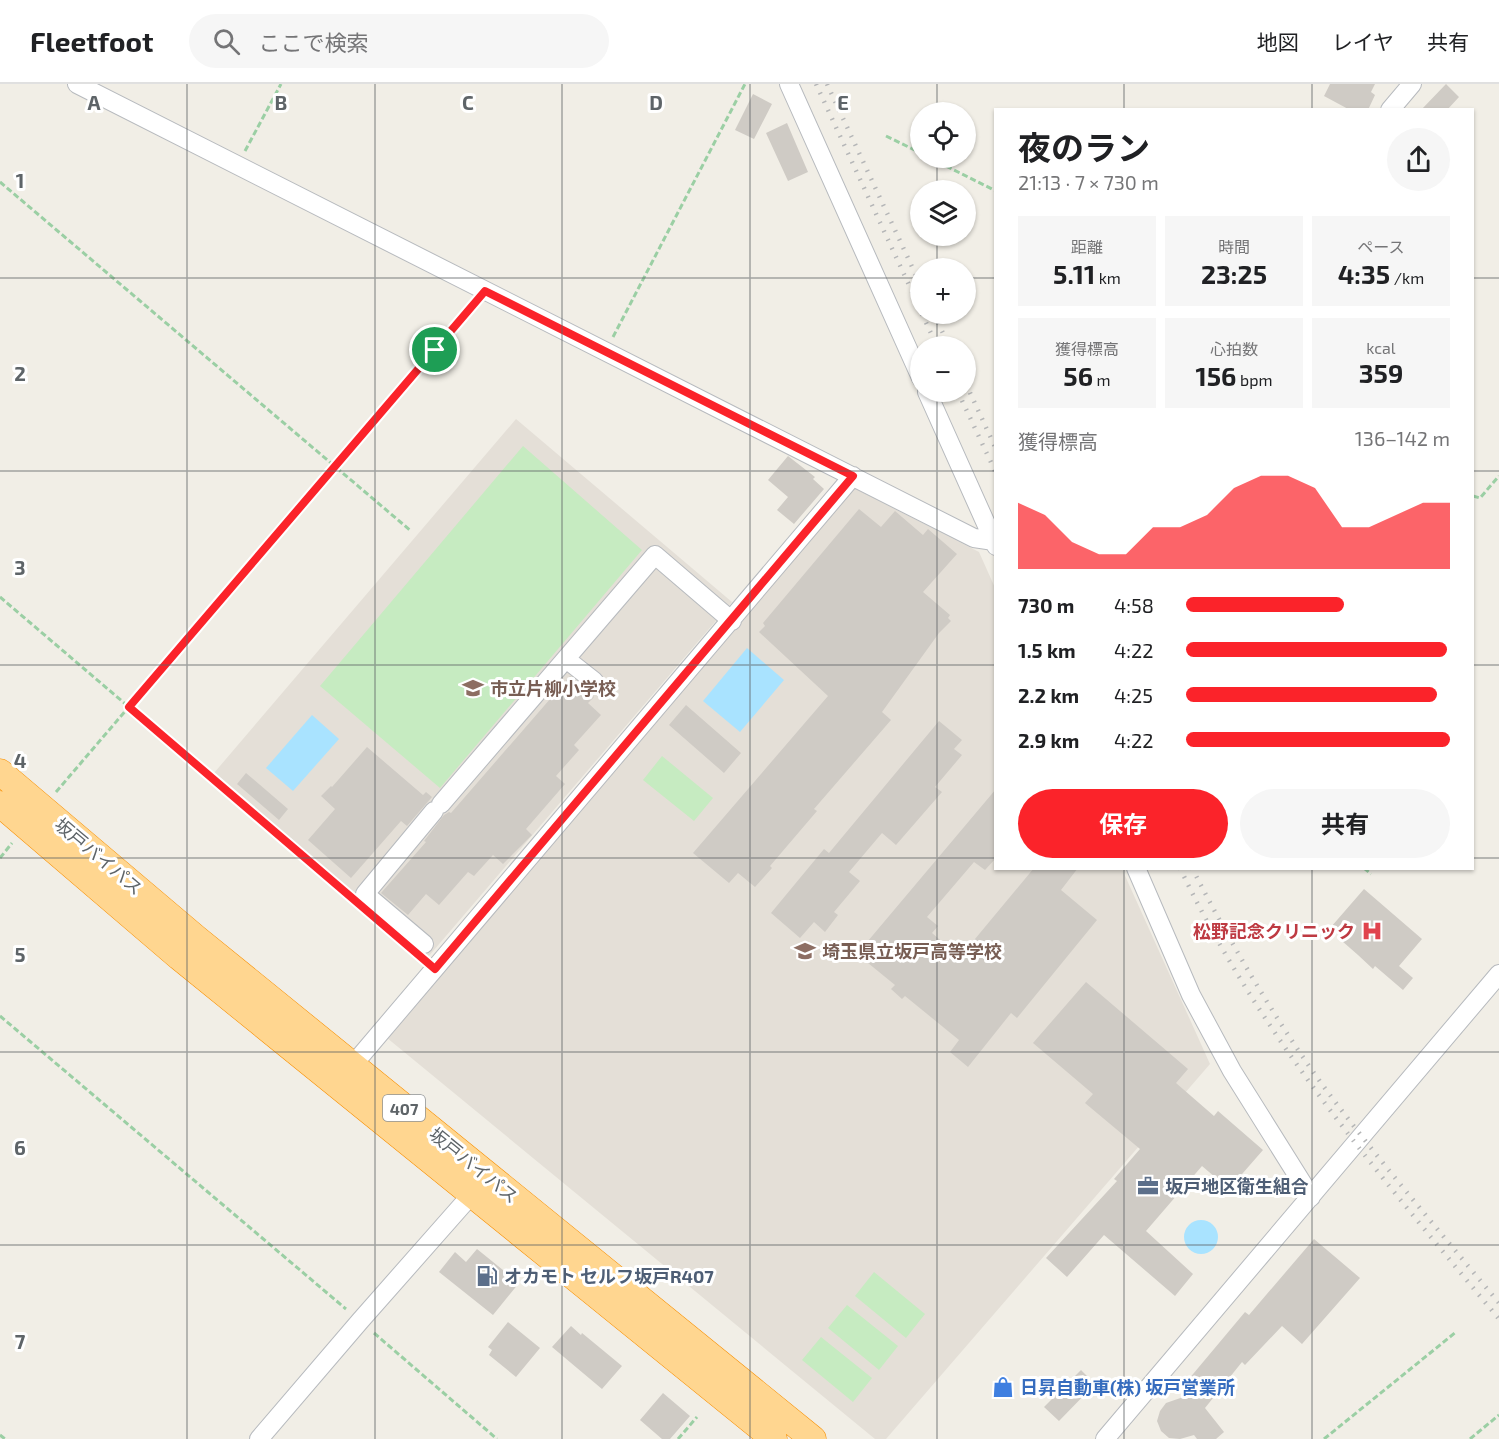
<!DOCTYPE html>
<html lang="ja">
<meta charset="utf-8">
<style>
:root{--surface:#fff;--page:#f6f6f6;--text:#202124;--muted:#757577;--line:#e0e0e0;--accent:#fb232a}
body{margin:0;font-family:"Exo 2","Noto Sans JP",sans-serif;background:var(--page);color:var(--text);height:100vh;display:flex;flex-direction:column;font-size:22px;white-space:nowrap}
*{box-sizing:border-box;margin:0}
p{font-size:20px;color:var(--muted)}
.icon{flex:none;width:33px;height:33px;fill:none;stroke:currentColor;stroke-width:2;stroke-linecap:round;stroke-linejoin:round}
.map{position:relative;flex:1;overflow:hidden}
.sheet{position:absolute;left:994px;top:24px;width:480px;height:762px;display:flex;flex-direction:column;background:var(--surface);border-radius:0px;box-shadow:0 2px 4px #0004}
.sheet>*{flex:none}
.buttons{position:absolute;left:910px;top:18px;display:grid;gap:12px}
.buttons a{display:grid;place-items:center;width:66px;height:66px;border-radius:50%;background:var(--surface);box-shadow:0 2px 4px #0004;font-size:30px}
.pin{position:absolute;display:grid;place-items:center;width:51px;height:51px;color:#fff;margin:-26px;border:3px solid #fff;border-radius:50%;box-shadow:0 2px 6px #0007}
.round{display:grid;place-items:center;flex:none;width:63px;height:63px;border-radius:32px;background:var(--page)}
.summary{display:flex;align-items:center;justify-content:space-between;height:102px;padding:0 24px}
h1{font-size:33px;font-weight:700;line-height:45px}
.figures{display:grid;grid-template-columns:repeat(3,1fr);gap:9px;height:102px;padding:6px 24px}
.figures div{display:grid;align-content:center;border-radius:0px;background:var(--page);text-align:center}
.figures b{font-size:26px;font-weight:700}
.figures small{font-size:16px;font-weight:400}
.figures p{font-size:16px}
.chart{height:168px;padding:12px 24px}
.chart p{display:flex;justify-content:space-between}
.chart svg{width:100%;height:108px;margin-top:6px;fill:var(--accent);opacity:.7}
.cta{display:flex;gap:12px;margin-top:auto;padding:12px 24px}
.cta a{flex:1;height:69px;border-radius:36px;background:var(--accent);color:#fff;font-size:24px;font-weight:700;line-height:69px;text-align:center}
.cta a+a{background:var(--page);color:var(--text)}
ul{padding:0 24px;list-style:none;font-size:20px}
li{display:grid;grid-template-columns:96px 72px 1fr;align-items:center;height:45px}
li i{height:15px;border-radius:8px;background:var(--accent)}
header{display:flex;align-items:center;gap:36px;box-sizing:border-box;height:84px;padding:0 30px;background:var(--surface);border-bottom:2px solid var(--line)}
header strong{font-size:28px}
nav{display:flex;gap:33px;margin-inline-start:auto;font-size:21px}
.search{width:420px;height:54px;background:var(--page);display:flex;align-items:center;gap:15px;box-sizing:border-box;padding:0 21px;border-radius:33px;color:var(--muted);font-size:22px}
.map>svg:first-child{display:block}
</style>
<header>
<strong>Fleetfoot</strong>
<div class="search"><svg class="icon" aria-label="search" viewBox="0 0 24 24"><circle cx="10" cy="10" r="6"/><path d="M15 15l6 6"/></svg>ここで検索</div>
<nav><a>地図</a><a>レイヤ</a><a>共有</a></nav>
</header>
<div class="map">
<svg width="1499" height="1355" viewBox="0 0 1499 1355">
<rect width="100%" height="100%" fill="#f1eee6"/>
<!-- education -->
<path fill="#e4dfd7" d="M 516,335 L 732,518 L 428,873 L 214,689 Z
M 854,404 L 979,468 L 996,506 L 996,784 L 1122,785 L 1210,980 L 886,1355 L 875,1355 L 381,949 Z"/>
<!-- green -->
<path fill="#c6ebc1" d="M 523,362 L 642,466 L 440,704 L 320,602 Z
M 662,672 L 713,714 L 694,737 L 643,696 Z
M 874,1188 L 925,1230 L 906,1254 L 855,1212 Z
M 847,1221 L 898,1262 L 879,1286 L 828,1244 Z
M 821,1253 L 872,1294 L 853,1318 L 802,1276 Z"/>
<!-- water -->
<path fill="#a9e3ff" d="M 747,564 L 784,596 L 740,648 L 703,617 Z
M 312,631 L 339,655 L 293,707 L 266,684 Z
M1184 1153a17 17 0 1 1 34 0a17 17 0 1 1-34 0Z"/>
<!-- building -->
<path fill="#cfcbc5" d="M 1330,0 L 1375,0 L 1371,8 L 1375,11 L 1368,26 L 1350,26 L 1324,12 Z
M 1446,0 L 1459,13 L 1447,26 L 1421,26 Z
M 753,10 L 772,20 L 754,55 L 735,46 Z
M 787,39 L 808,88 L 788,97 L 766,49 Z
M 788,372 L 815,393 L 813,395 L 824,405 L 794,440 L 777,426 L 788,413 L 768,396 Z
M 859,425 L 881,443 L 895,427 L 923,451 L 928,445 L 957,470 L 923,508 L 950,531 L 948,534 L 951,537 L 939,549 L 882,628 L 891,636 L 814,725 L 817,727 L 770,782 L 772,784 L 755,803 L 738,789 L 729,799 L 693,769 L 828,612 L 759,548 L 765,542 L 763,539 Z
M 570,592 L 594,613 L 588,619 L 601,631 L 574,661 L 579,666 L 556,692 L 565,700 L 526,745 L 532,751 L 503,780 L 493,771 L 474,792 L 468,788 L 439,821 L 426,810 L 408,831 L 381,809 L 426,758 L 424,757 L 444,731 L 449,728 L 451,729 Z
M 686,621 L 741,669 L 724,689 L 669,641 Z
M 939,637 L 962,656 L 954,665 L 962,671 L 935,703 L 942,708 L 896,761 L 882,749 L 849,788 L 860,797 L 834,828 L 838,831 L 825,848 L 814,838 L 800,854 L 771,829 L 824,765 L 829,769 Z
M 367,663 L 423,711 L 426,708 L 432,713 L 407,742 L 401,737 L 351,794 L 308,756 L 335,725 L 321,712 L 331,702 L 332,703 Z
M 246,689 L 288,725 L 279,736 L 237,700 Z
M 996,705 L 996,774 L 985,786 L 974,778 L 927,833 L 938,842 L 932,849 L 960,873 L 1034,784 L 1078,784 L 1061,806 L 1097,836 L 1017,934 L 1011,929 L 968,983 L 950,968 L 959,956 L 905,912 L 902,915 L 891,905 L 895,901 L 857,870 Z
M 1364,805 L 1422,855 L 1399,882 L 1413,894 L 1403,906 L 1375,882 L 1373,885 L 1358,871 L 1342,857 L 1344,855 L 1331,843 Z
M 1086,898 L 1188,985 L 1176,999 L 1214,1032 L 1218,1027 L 1263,1066 L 1229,1105 L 1202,1082 L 1146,1147 L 1193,1190 L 1175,1212 L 1104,1151 L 1067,1193 L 1046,1174 L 1117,1097 L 1114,1095 L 1140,1065 L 1085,1019 L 1093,1010 L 1033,959 Z
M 1314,1155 L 1360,1194 L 1302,1260 L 1282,1242 L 1245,1281 L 1242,1278 L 1205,1324 L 1224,1348 L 1216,1355 L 1197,1355 L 1194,1351 L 1180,1355 L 1169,1354 L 1161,1347 L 1157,1337 L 1160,1327 L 1166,1319 L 1192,1310 L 1183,1302 L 1245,1228 L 1249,1231 Z
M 477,1165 L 519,1199 L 493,1231 L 439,1188 L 455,1168 L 466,1178 Z
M 508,1238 L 540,1264 L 516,1293 L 489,1271 L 492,1266 L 488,1263 Z
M 571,1242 L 581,1251 L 582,1249 L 622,1282 L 602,1305 L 552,1263 Z
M 1081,1286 L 1095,1300 L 1059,1337 L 1044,1323 Z
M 663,1309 L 690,1332 L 670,1355 L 662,1355 L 640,1336 Z"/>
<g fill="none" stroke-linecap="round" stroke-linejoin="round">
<defs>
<path id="minor" d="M 77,0 L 974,454 L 994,457
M 789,0 L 921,294
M 1390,26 L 1412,0
M 927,308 L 996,462
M 566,575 L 594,597
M 441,720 L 655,471 L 732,537
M 1136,784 L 1191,911 L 1232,987 L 1311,1113
M 424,860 L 365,810 L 434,727
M 352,982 L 853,392
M 259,1355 L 360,1237 L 472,1110
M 1105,1355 L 1499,890"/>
<path id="highway" d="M 0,688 L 196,854 L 813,1355
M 0,720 L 179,873 L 774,1355"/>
</defs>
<!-- minor casing -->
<use href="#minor" stroke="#b7babe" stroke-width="20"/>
<!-- highway casing -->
<use href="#highway" stroke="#f88f00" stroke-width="27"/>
<!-- path -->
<path stroke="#9bcfa4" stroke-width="3" stroke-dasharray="6 3" stroke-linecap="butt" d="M 886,52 L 921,69
M 245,67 L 281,0
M 930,74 L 996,107
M 0,98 L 411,447
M 613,253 L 745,0
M 1473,412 L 1480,414 L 1499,392
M 0,513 L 348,810
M 56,708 L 473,221
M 0,774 L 12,759
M 1364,784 L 1371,790
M 0,932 L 346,1225
M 374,1249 L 497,1355
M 0,1351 L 5,1355
M 678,1355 L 697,1333
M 1324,1355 L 1456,1248
M 1470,1355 L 1499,1331"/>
<!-- minor -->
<use href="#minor" stroke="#fff" stroke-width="18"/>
<!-- highway -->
<use href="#highway" stroke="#ffd690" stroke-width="26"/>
<!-- rail -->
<path stroke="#b5b6b7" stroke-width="4.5" stroke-dasharray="1.5 8" stroke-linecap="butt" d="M 816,0 L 921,227
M 827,0 L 921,202
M 922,230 L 937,262
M 934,230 L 949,262
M 966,300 L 996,365
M 958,308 L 996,389
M 1180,784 C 1260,953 1381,1093 1499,1235
M 1192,784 C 1231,860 1274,934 1324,1003 C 1379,1077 1440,1148 1499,1219"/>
</g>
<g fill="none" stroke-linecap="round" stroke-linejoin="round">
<defs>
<path id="route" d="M 485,207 L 853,392 L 435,885 L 129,623 Z"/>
</defs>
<!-- route casing -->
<use href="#route" stroke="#fff" stroke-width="12"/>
<!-- route -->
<use href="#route" stroke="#fb232a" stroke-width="8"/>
</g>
<!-- grid -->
<path fill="none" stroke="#5e6468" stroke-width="1.5" stroke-opacity="0.55" d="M 187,0 L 187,1355M 375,0 L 375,1355M 562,0 L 562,1355M 750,0 L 750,1355M 937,0 L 937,28M 1124,0 L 1124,26M 1312,0 L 1312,26M 937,74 L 937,106M 937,152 L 937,184M 0,194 L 921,194M 966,194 L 996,194M 1473,194 L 1499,194M 937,230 L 937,262M 937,308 L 937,1355M 0,387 L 996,387M 1473,387 L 1499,387M 0,581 L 996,581M 1473,581 L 1499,581M 0,774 L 996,774M 1473,774 L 1499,774M 1124,784 L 1124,1355M 1312,784 L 1312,1355M 0,968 L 1499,968M 0,1161 L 1499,1161"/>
<!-- icons -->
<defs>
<symbol id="school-bare" viewBox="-9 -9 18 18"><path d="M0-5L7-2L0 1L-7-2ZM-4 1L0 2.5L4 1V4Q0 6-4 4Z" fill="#8d6e63" stroke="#fff" stroke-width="2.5" paint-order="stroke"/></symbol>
<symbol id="hospital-bare" viewBox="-9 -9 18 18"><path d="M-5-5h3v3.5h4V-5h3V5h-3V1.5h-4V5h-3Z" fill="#e0444e" stroke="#fff" stroke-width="2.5" paint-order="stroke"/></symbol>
<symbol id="office-bare" viewBox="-9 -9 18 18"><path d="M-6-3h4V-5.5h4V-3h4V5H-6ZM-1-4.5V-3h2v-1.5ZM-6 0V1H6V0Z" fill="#5c6f8a" stroke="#fff" stroke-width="2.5" paint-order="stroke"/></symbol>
<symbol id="fuel-bare" viewBox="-9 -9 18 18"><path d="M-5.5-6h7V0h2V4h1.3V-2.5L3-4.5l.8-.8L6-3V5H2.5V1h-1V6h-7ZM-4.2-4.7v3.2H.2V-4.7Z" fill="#5c6f8a" stroke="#fff" stroke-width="2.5" paint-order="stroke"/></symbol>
<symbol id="shop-bare" viewBox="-9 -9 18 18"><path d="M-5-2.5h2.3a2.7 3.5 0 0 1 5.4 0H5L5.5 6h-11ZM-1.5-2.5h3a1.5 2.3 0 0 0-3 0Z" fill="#3f7fe0" stroke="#fff" stroke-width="2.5" paint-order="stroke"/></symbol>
</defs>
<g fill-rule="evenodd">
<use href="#school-bare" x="458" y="589" width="30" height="30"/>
<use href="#hospital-bare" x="1357" y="832" width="30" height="30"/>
<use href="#school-bare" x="790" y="852" width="30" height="30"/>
<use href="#office-bare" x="1133" y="1087" width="30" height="30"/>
<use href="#fuel-bare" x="472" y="1177" width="30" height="30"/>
<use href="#shop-bare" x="988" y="1288" width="30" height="30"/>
</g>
<g text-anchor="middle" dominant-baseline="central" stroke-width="6" stroke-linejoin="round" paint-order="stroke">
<!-- shield labels -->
<rect fill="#fff" stroke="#8e9295" stroke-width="1.5" x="383" y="1011" width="42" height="26" rx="4.5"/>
<g font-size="16" font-weight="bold" fill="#5e6468">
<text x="404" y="1024">407</text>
</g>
<!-- education labels -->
<g font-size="18" font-weight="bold" fill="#785e54" stroke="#fff" text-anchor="start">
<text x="490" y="604">市立片柳小学校</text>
<text x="822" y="867">埼玉県立坂戸高等学校</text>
</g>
<!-- street labels -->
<g font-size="18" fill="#5e6468" stroke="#fff">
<text transform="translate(99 772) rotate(40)">坂戸バイパス</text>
<text transform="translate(474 1081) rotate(39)">坂戸バイパス</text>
</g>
<!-- health labels -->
<g font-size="18" font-weight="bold" fill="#be3a42" stroke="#fff" text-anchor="end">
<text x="1355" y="847">松野記念クリニック</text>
</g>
<!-- service labels -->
<g font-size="18" font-weight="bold" fill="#4e5e75" stroke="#fff" text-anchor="start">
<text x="1165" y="1102">坂戸地区衛生組合</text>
<text x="504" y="1192">オカモト セルフ坂戸R407</text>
</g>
<!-- shop labels -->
<g font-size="18" font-weight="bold" fill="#366cbe" stroke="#fff" text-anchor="start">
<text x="1020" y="1303">日昇自動車(株) 坂戸営業所</text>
</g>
</g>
<g font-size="20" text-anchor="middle" font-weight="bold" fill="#5e6468" stroke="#fff" stroke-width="6" stroke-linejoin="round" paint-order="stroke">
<text x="94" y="26">A</text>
<text x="281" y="26">B</text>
<text x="468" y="26">C</text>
<text x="656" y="26">D</text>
<text x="843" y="26">E</text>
<text x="20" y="104">1</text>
<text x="20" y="297">2</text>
<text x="20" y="491">3</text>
<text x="20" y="684">4</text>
<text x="20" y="878">5</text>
<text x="20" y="1071">6</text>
<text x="20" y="1265">7</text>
</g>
</svg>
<div class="buttons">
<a><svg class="icon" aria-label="locate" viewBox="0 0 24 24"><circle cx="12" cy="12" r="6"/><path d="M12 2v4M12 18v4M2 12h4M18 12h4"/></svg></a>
<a><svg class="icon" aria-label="layers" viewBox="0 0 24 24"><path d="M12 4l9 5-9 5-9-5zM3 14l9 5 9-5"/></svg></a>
<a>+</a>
<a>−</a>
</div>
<div class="pin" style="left:435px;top:266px;background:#1e9e55"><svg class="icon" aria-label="arrive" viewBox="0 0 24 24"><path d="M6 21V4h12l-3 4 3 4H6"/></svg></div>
<section class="sheet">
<div class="summary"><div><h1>夜のラン</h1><p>21:13 · 7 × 730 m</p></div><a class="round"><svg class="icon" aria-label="share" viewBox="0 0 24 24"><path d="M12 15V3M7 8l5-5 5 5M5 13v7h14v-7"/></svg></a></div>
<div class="figures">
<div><p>距離</p><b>5.11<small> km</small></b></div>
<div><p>時間</p><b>23:25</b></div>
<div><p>ペース</p><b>4:35<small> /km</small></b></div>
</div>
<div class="figures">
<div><p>獲得標高</p><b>56<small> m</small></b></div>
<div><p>心拍数</p><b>156<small> bpm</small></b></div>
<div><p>kcal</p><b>359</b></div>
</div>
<div class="chart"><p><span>獲得標高</span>136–142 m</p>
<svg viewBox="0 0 160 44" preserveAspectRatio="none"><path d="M0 44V17L10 22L20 33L30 38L40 38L50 27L60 27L70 22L80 11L90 6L100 6L110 11L120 27L130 27L140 22L150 17L160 17V44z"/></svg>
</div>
<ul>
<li><b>730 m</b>4:58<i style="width:60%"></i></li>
<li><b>1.5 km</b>4:22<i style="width:99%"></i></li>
<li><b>2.2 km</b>4:25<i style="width:95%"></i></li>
<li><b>2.9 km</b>4:22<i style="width:100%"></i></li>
</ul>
<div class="cta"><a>保存</a><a>共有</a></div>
</section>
</div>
